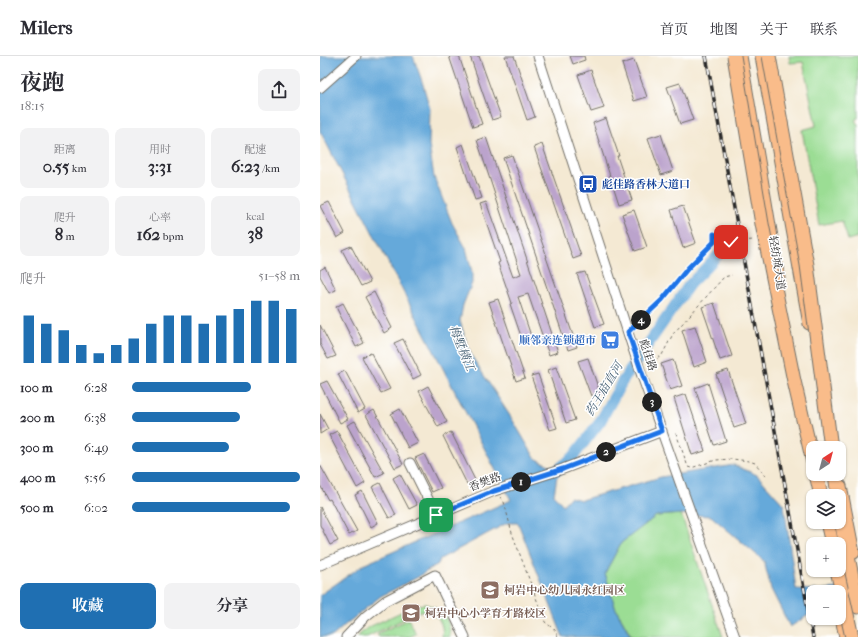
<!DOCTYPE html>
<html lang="zh">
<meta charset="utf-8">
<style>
:root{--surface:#fff;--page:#f2f2f3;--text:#2b2b33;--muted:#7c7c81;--line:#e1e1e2;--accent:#1f6fb2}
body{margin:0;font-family:"IM FELL French Canon","Noto Serif SC",serif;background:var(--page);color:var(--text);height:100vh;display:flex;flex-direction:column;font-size:15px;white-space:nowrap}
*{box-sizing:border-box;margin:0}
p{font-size:13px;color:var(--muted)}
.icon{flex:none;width:22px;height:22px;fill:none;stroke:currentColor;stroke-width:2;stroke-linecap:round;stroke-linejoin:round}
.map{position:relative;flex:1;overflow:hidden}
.panel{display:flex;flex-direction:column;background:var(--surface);width:320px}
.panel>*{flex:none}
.needle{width:26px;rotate:36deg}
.buttons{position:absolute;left:486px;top:385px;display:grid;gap:8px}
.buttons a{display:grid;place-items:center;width:40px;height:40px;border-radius:8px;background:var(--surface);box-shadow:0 1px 3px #0004;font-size:20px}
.pin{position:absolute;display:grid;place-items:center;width:34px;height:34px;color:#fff;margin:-17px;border-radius:8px;box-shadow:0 2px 6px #0006}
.km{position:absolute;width:20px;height:20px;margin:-10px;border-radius:50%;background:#222;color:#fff;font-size:11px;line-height:20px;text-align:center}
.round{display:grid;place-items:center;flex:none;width:42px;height:42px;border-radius:8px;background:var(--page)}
.headline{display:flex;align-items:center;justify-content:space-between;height:68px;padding:0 20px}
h1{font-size:22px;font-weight:700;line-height:30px}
.figures{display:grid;grid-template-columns:repeat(3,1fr);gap:6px;height:68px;padding:4px 20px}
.figures div{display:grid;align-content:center;border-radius:8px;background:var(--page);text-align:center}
.figures b{font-size:17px;font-weight:700}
.figures small{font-size:11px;font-weight:400}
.figures p{font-size:11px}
.chart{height:112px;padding:8px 20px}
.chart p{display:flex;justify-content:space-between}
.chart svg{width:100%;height:72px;margin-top:4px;stroke:var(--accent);stroke-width:6}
.primary-button{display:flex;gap:8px;margin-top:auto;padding:8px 20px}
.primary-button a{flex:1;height:46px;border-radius:8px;background:var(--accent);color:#fff;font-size:16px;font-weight:700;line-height:46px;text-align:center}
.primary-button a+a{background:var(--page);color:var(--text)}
ul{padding:0 20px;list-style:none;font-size:13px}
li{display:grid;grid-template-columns:64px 48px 1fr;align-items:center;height:30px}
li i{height:10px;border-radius:5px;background:var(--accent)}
header{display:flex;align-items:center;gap:24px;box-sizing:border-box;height:56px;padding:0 20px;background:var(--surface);border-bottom:1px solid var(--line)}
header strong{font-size:19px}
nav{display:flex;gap:22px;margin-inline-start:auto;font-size:14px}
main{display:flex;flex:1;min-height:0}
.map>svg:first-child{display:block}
</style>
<header>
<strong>Milers</strong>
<nav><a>首页</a><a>地图</a><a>关于</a><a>联系</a></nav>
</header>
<main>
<section class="panel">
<div class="headline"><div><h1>夜跑</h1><p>18:15</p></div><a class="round"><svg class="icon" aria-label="share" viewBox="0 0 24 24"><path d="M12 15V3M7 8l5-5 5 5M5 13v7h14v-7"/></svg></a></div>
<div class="figures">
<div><p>距离</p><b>0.55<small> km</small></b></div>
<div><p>用时</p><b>3:31</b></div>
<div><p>配速</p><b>6:23<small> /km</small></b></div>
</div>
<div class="figures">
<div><p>爬升</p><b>8<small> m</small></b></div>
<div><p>心率</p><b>162<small> bpm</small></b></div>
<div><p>kcal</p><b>38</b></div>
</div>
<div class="chart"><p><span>爬升</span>51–58 m</p>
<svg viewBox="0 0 160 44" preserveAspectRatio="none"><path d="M5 44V15M15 44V20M25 44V24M35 44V33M45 44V38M55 44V33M65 44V29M75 44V20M85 44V15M95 44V15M105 44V20M115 44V15M125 44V11M135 44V6M145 44V6M155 44V11"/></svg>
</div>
<ul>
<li><b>100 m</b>6:28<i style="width:71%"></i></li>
<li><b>200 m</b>6:38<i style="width:64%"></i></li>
<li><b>300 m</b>6:49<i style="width:58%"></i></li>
<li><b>400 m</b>5:56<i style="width:100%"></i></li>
<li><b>500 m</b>6:02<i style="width:94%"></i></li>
</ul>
<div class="primary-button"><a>收藏</a><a>分享</a></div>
</section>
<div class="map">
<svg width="538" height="581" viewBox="0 0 538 581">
<rect width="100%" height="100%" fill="#fff"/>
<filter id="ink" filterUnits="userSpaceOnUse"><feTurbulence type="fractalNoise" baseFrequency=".025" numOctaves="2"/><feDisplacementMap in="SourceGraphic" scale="8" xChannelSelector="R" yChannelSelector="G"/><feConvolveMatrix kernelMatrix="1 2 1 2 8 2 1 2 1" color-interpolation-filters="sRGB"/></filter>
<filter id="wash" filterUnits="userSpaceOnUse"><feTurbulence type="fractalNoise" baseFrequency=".012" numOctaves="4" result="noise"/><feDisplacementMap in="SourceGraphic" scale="16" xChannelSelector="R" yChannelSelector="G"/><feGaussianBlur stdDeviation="0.9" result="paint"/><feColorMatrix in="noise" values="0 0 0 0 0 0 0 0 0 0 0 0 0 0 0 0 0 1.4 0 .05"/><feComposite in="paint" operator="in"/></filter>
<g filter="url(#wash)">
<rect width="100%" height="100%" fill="#f4e9d3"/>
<!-- green -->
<path fill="#9bdd94" stroke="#638460" d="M 469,0 L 538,0 L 538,62 L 535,64 L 538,69 L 538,181 L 528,184 L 522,165 L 499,169 L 482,74 L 496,70 L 483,6 L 470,7 Z
M 361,458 L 403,581 L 312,581 L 295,551 L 285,517 L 301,487 L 336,460 Z
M 105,548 C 121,552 131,563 130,581 L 122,581 C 125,565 114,554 98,556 L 47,581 L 37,581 L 47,572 L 96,549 Z
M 89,563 L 96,578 L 89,581 L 59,581 L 57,578 Z"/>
<!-- water -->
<path fill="#65a9da" stroke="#486a82" d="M 0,0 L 93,0 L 102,25 L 110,53 L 109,89 L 114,121 L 132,167 L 146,192 L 152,216 L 152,227 L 143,249 L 140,265 L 146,285 L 152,301 L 192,363 L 215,402 L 231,410 L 237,420 L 234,439 L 243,449 L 250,441 L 261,444 L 341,421 L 414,409 L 437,419 L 464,449 L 476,533 L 497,534 L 538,530 L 519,536 L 493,536 L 493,556 L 470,571 L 451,533 L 444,505 L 391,460 L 361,458 L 336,460 L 301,487 L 285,517 L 295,551 L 311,581 L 243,581 L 198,467 L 187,467 L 120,503 L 118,508 L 98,521 L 61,540 L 25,569 L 13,580 L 0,581 L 0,539 L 43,509 L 191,444 L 0,75 Z"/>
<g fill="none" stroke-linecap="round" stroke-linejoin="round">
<!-- river -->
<path stroke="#65a9da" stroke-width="11" d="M 235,416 L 253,401 L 280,366 L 302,326 L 369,229 L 409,188"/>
</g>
<g id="blocks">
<!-- building -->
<path fill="#bba3cc" d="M 129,0 L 139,0 L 162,68 L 153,71 Z
M 150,0 L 159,0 L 181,61 L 172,64 Z
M 185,0 L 194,0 L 215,61 L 207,64 Z
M 250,0 L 264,0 L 265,4 L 253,8 Z
M 314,4 L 327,41 L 314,45 L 302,8 Z
M 271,14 L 284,52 L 271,56 L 258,19 Z
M 360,27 L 373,64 L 360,68 L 347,31 Z
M 286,62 L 299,100 L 297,100 L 312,144 L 299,148 L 273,67 Z
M 341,78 L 353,115 L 341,119 L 328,82 Z
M 166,81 L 238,296 L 229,299 L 208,238 L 198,241 L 212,283 L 203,286 L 190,248 L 192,247 L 178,207 L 180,206 L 160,148 L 166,146 L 193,221 L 201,218 L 157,84 Z
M 143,88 L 162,142 L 155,144 L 137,91 Z
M 222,88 L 261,200 L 253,203 L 214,91 Z
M 192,99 L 227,201 L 226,201 L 257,291 L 248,294 L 183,102 Z
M 9,146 L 25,177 L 17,182 L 0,150 Z
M 363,150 L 376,187 L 363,192 L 351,154 Z
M 314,154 L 327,191 L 315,195 L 302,158 Z
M 31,190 L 50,226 L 41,230 L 22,194 Z
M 5,211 L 16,234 L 9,237 L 0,220 L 0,214 Z
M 265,216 L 284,268 L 275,271 L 257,218 Z
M 54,236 L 72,272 L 64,277 L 45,241 Z
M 178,243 L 205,322 L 196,325 L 169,246 Z
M 23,247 L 44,287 L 36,291 L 16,251 Z
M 394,247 L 412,300 L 400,304 L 382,251 Z
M 0,269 L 16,300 L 8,303 L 0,288 Z
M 375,270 L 387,306 L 374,311 L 362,274 Z
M 83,283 L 101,319 L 93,323 L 74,287 Z
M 51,297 L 70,333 L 61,337 L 42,301 Z
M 268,302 L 280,337 L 271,340 L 258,305 Z
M 353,304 L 362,330 L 350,334 L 341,308 Z
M 236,311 L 255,364 L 246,367 L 228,314 Z
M 408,314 L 426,368 L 414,372 L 396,318 Z
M 25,315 L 45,353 L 38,357 L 18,318 Z
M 218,318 L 237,372 L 230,374 L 211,320 Z
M 7,325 L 28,363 L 20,367 L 0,328 Z
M 388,327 L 406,385 L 394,389 L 375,332 Z
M 108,330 L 127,366 L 118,371 L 99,335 Z
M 366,338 L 385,395 L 372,399 L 354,342 Z
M 80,353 L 98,387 L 88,392 L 71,358 Z
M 54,354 L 83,408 L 75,412 L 46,359 Z
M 0,358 L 8,373 L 0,378 Z
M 35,365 L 64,417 L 55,421 L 27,369 Z
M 17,375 L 45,427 L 37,432 L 9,379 Z
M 131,376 L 155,424 L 147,428 L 123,380 Z
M 104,398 L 121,432 L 112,436 L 95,402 Z
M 0,409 L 37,475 L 29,479 L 10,443 L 8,444 L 0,429 Z
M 80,418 L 97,449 L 89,453 L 73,422 Z
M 60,427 L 76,459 L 69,462 L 52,431 Z
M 42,435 L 58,467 L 51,471 L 35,439 Z
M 0,451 L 18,485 L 10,489 L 0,469 Z"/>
</g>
</g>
<g filter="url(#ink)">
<use href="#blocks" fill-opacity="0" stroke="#716e66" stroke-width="1"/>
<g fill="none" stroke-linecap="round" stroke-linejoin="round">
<defs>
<path id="minor" d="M 218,0 L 322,320 L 415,581
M 0,32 L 36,0
M 90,407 L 116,459
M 0,509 L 174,435 L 243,413 L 342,375
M 26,581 L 46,560 L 65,545 L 115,519 L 145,581"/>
<path id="major" d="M 421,0 L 459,222
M 441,0 L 489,268
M 521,430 L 534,497
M 519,553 L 525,581"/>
<path id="highway" d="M 496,418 L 501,440
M 515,418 L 518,440
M 519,449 L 522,470 L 538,551
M 507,466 L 512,488"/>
</defs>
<!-- minor casing -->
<use href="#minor" stroke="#716e66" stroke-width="11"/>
<!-- major casing -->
<use href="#major" stroke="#716e66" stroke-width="13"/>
<!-- highway casing -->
<use href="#highway" stroke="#716e66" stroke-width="15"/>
<!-- path -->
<path stroke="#716e66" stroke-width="1" stroke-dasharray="3 3" stroke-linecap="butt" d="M 314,271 L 343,244 L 367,212 L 394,186 L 394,178 L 411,186 L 433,184
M 328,310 L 342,299 L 353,278 L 404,221 L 412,219
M 356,377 L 368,411 L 371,412 L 396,404 L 412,403 L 429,405 L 435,407 L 446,420
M 180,441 L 184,446 L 192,477 L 225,566 L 235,574 L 238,581"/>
<!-- minor -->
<use href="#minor" stroke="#fff" stroke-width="9"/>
<!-- major -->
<use href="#major" stroke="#f9bc8a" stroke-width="11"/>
<!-- highway -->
<use href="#highway" stroke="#f9bc8a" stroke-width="13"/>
<defs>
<path id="rail" d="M 386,0 L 493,581"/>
</defs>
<!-- rail casing -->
<use href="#rail" stroke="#2b2b2b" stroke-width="3.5"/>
<!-- rail -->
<use href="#rail" stroke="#fff" stroke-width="2" stroke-dasharray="6" stroke-linecap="butt"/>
<defs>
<path id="highway-bridge" d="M 414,0 L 442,168 L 474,325 L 493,406
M 449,0 L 487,209 L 511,392
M 517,514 L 532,581"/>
</defs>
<!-- highway-bridge casing -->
<use href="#highway-bridge" stroke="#716e66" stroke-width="15" stroke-linecap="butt"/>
<!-- highway-bridge -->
<use href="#highway-bridge" stroke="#f9bc8a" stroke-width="13"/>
</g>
</g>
<g fill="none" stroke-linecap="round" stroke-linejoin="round" filter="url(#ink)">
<defs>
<path id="route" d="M 116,459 L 174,435 L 243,413 L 342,375 L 308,276 L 342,244 L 368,212 L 394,186 L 394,178 L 411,186"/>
</defs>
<!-- route casing -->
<use href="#route" stroke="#fff" stroke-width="8"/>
<!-- route -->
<use href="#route" stroke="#1a73e8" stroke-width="5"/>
</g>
<!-- icons -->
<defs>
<symbol id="bus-square" viewBox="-11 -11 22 22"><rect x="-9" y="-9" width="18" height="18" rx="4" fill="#1a4fb4" stroke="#fff"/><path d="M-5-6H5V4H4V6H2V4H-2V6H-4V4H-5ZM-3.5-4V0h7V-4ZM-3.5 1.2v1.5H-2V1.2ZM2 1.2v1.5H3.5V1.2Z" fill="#fff"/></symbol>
<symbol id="supermarket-square" viewBox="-11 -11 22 22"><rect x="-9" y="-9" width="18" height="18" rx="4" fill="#3f7fe0" stroke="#fff"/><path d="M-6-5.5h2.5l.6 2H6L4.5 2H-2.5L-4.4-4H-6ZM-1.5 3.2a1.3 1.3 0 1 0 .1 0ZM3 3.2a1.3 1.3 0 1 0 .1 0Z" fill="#fff"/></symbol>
<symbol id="school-square" viewBox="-11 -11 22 22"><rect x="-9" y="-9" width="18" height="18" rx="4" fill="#8d6e63" stroke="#fff"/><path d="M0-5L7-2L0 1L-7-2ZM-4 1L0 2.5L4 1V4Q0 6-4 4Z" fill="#fff"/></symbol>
</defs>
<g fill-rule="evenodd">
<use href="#bus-square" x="257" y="117" width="22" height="22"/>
<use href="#supermarket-square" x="279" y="273" width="22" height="22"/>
<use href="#school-square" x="159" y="523" width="22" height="22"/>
<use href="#school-square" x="80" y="546" width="22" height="22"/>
</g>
<g text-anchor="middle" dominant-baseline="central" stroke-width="3" stroke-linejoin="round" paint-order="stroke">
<!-- transit labels -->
<g font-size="11" font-weight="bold" fill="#164399" stroke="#fff" text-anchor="start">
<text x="282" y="128">彪佳路香林大道口</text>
</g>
<!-- street labels -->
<g font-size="11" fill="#2b2b2b" stroke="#fff">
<text transform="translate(457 207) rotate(81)">轻纺城大道</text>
<text transform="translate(328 299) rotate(72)">彪佳路</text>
<text transform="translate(165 426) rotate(-21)">香樊路</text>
</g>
<!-- shop labels -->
<g font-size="11" font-weight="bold" fill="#366cbe" stroke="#fff" text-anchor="end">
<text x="276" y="284">顺邻亲连锁超市</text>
</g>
<!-- education labels -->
<g font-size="11" font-weight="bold" fill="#785e54" stroke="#fff" text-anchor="start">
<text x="184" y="534">柯岩中心幼儿园永红园区</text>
<text x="105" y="557">柯岩中心小学育才路校区</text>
</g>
<!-- water labels -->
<g font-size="12" font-style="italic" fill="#425d71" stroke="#fff">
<text transform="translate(142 292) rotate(68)">梅墅横江</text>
<text transform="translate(284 333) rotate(-59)">药王庙直河</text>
</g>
</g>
</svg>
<div class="buttons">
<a><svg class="needle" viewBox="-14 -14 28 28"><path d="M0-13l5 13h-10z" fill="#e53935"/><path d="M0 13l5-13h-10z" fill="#7c7c81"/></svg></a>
<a><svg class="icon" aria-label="layers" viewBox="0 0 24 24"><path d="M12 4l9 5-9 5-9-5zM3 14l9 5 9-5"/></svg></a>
<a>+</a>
<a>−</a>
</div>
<div class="pin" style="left:116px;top:459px;background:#1e9e55"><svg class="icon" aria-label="arrive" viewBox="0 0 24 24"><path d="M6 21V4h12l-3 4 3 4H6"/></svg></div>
<div class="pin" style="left:411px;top:186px;background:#d93025"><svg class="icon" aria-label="check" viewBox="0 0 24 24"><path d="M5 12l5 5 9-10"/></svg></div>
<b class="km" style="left:201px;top:426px">1</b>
<b class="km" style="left:286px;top:396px">2</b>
<b class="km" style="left:332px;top:346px">3</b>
<b class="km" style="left:321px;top:264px">4</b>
</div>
</main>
